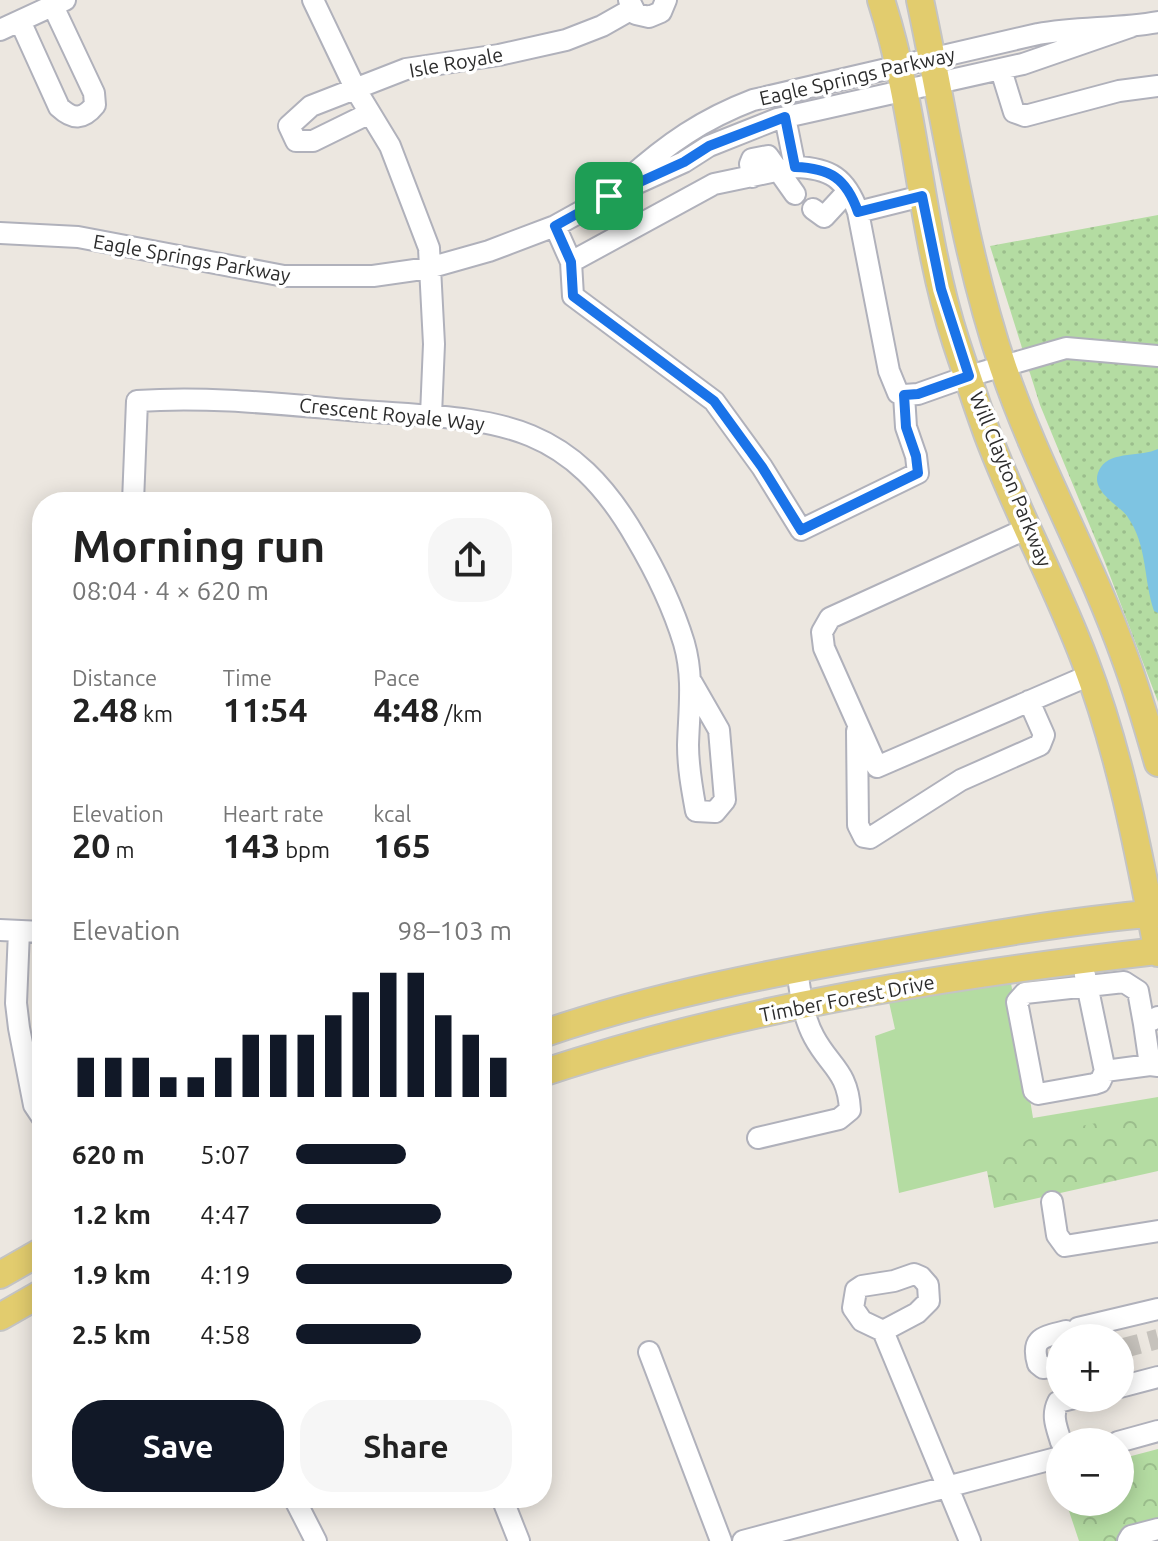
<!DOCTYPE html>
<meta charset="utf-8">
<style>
:root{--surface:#fff;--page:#f6f6f6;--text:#222;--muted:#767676;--accent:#111827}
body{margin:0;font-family:Ubuntu,sans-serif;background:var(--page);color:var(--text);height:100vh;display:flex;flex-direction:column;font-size:30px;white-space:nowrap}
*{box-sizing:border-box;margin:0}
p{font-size:26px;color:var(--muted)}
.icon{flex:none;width:44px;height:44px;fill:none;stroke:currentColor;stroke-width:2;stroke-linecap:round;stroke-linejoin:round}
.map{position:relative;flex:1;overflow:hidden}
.side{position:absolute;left:32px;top:492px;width:520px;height:1016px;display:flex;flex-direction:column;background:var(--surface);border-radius:32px;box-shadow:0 4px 20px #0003}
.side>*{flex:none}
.controls{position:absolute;left:1046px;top:1324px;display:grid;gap:16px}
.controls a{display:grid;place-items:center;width:88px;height:88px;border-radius:50%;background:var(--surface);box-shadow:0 4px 20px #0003;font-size:40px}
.pin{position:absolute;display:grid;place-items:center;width:68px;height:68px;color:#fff;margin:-34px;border-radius:16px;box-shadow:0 4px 12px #0006}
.round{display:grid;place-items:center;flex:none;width:84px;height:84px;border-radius:32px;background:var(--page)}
.overview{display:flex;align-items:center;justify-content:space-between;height:136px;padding:0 40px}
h1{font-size:44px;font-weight:700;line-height:60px}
.stats{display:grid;grid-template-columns:repeat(3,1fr);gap:12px;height:136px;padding:8px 40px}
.stats div{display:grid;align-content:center}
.stats b{font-size:34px;font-weight:700}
.stats small{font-size:22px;font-weight:400}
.stats p{font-size:22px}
.chart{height:224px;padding:16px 40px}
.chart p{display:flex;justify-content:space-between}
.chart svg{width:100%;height:144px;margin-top:8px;stroke:var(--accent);stroke-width:6}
.primary-button{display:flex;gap:16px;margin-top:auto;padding:16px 40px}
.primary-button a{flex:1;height:92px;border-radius:32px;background:var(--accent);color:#fff;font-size:32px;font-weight:700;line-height:92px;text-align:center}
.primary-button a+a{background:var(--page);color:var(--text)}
ul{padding:0 40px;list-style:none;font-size:26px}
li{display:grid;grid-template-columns:128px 96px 1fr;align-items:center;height:60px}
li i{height:20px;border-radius:10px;background:var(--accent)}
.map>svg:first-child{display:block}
</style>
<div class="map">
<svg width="1158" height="1541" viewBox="0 0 1158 1541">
<defs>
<pattern id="forest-crowns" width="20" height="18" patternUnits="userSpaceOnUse" patternTransform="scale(2)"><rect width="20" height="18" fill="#b4dca2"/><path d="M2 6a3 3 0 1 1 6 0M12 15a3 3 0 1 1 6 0" fill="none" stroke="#9bbd8c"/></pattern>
<pattern id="park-dots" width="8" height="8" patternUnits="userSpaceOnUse" patternTransform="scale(2)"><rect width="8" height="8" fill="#b4dca2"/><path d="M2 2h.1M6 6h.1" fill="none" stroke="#9bbd8c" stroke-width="1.8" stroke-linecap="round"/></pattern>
</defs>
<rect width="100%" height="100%" fill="#ece7e0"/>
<!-- grass -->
<path fill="#b4dca2" d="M 1011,983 L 1033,1118 L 1158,1097 L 1158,1117 L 1055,1140 L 987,1171 L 899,1193 L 875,1036 L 895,1029 L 889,1002 Z"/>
<!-- forest -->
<path fill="url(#forest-crowns)" d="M 1158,1111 L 1158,1171 L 994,1208 L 987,1171 L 989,1164 L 1035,1135 Z
M 1158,1449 L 1158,1541 L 1079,1541 L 1066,1502 L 1120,1502 L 1120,1459 Z"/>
<!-- park -->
<path fill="url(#park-dots)" d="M 1158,215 L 1158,702 L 1104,560 L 1040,405 L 990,246 Z"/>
<!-- water -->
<path fill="#7ec4e2" d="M 1158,449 L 1158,613 L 1154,611 C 1143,578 1148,546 1127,516 C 1117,503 1086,489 1101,467 C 1112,451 1141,457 1158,449 Z"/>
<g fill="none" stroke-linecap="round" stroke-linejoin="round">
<!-- minor-tunnel -->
<path stroke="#c6c2bc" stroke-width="20" stroke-dasharray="20 10" stroke-linecap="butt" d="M 1120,1349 L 1158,1339"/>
<defs>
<path id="minor" d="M 313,0 L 356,90 L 390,146 L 429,248 L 434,344 L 431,415
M 629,0 L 636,14 L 649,17 L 661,12 L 666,0
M 20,21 L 59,107 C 73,120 83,120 95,105 L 94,93 L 53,6
M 0,30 L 65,0
M 1001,70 L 1014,112 L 1025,116 L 1119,91 L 1158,86
M 370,113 L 313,141 L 296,141 L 289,126 L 311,106 L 406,69 L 499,55 L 566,40 L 602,26 L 632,9
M 785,117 L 795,167 C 830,168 846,178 858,212
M 752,177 L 750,164 L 752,159 L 768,156 L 795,194
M 627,180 C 667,144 703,119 753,100 L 1038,34 C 1077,27 1118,29 1158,22
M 922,196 L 858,212 L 889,371 L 898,393 L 904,395 L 918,394 L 969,376 L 1066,348 L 1158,356
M 813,209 L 824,217 L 848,191
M 555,226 L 571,262 L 573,296 L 714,401 L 762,467 L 801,530 L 918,473 L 916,456 L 906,427 L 904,395
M 0,233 L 78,237 L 284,276 L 373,276 L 429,268 L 489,251 L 555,226 L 609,196 L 684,162 L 709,146 L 777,119 L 1023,64 L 1133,26
M 571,262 L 714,184 L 795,167
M 133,502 L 137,401 C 208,396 279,404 349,410 C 481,421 562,409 636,538 C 655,570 673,607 684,643 C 694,678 689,710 688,745 C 688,768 692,789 696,811 L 715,812 L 725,800 L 719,730 L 692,683
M 1028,528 L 830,618 L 822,632 L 824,648 L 877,767 L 1090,675
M 857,731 L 858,825 L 864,837 L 870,838 L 961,780 L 1040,745 L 1044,735 L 1029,701
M 0,930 L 42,932
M 19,931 L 16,1003 L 19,1028 L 34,1105 L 42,1117
M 1085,975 L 1105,1071 L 1150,1065
M 1158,1017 L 1144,1024 L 1150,1065 L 1158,1066
M 1105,1071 L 1100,1082 L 1094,1084 L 1038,1094 L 1034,1091 L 1017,1002 L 1025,993 L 1124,982 L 1138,991 L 1144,1024
M 758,1138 L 839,1119 L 850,1110 C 848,1071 830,1067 814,1037 C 803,1017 800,991 797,969
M 1052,1202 L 1057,1235 L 1065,1246 L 1158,1231
M 1078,1328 L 1158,1309
M 883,1331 L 917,1313 L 929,1301 L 928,1285 L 921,1277 L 914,1274 L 894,1281 L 862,1286 L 856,1290 L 853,1308 L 862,1321 L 883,1331 L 970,1541
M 649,1352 L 721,1541
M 1060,1366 L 1043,1368 L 1038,1364 C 1030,1337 1044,1337 1066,1331
M 1120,1387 L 1158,1377
M 1061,1442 C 1057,1428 1051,1416 1058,1402 L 1074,1398
M 1118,1442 L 1158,1431
M 294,1498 L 316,1541
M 502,1498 L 519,1541
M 743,1541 L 1060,1457
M 1128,1541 L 1131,1536 L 1158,1529"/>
<path id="major" d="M 881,0 C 917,111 920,231 956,342 C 966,372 976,403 987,433 C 1016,511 1056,584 1085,661 C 1121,756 1139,854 1158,953
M 920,0 C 946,121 963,249 1003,367 C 1037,467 1090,559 1125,658 C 1138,693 1148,728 1158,763
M 542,1034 C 653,996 771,973 886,953 C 976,937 1067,921 1158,913
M 542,1073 C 742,1007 949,975 1158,951
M 0,1275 L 42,1251
M 0,1317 L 42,1293"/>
</defs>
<!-- minor casing -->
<use href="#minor" stroke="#b0b1bb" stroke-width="24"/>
<!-- major casing -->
<use href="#major" stroke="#c4c4c4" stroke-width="30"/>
<!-- minor -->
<use href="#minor" stroke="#fff" stroke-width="20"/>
<!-- major -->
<use href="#major" stroke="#e2cc6e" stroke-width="26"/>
</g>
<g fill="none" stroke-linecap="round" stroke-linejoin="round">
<defs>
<path id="route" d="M 785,117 L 795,167 C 830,168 846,178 858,212 L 922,196 L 941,289 L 969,376 L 918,394 L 904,395 L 906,427 L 916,456 L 918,473 L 801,530 L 762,467 L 714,401 L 573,296 L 571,262 L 555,226 L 609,196 L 684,162 L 709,146 Z"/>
</defs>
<!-- route casing -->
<use href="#route" stroke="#fff" stroke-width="16"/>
<!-- route -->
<use href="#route" stroke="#1a73e8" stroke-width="10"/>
</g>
<g text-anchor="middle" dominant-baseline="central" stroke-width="7" stroke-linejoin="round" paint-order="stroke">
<!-- street labels -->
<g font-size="20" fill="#2c2c2c" stroke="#fff">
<text transform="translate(456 62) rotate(-10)">Isle Royale</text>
<text transform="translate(857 76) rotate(-13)">Eagle Springs Parkway</text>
<text transform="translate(192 258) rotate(10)">Eagle Springs Parkway</text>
<text transform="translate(392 414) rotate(6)">Crescent Royale Way</text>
<text transform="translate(1011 479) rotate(68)">Will Clayton Parkway</text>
<text transform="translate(847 998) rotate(-11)">Timber Forest Drive</text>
</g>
</g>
</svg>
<div class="controls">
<a>+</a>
<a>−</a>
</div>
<div class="pin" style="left:609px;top:196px;background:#1e9e55"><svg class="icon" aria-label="arrive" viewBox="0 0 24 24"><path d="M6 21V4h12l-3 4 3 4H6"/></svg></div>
<section class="side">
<div class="overview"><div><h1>Morning run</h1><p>08:04 · 4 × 620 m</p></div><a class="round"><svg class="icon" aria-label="share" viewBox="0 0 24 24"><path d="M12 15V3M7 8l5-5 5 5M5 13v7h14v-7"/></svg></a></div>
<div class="stats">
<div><p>Distance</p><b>2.48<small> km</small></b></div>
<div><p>Time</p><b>11:54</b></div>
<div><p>Pace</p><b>4:48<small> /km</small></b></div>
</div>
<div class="stats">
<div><p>Elevation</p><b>20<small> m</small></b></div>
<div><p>Heart rate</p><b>143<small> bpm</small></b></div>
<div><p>kcal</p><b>165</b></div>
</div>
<div class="chart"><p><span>Elevation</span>98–103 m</p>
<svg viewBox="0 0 160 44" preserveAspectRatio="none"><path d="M5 44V32M15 44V32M25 44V32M35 44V38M45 44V38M55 44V32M65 44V25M75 44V25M85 44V25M95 44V19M105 44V12M115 44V6M125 44V6M135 44V19M145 44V25M155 44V32"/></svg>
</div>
<ul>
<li><b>620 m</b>5:07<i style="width:51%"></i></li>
<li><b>1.2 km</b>4:47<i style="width:67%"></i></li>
<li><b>1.9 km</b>4:19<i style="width:100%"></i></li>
<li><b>2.5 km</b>4:58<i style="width:58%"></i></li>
</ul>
<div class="primary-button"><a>Save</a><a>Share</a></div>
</section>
</div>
